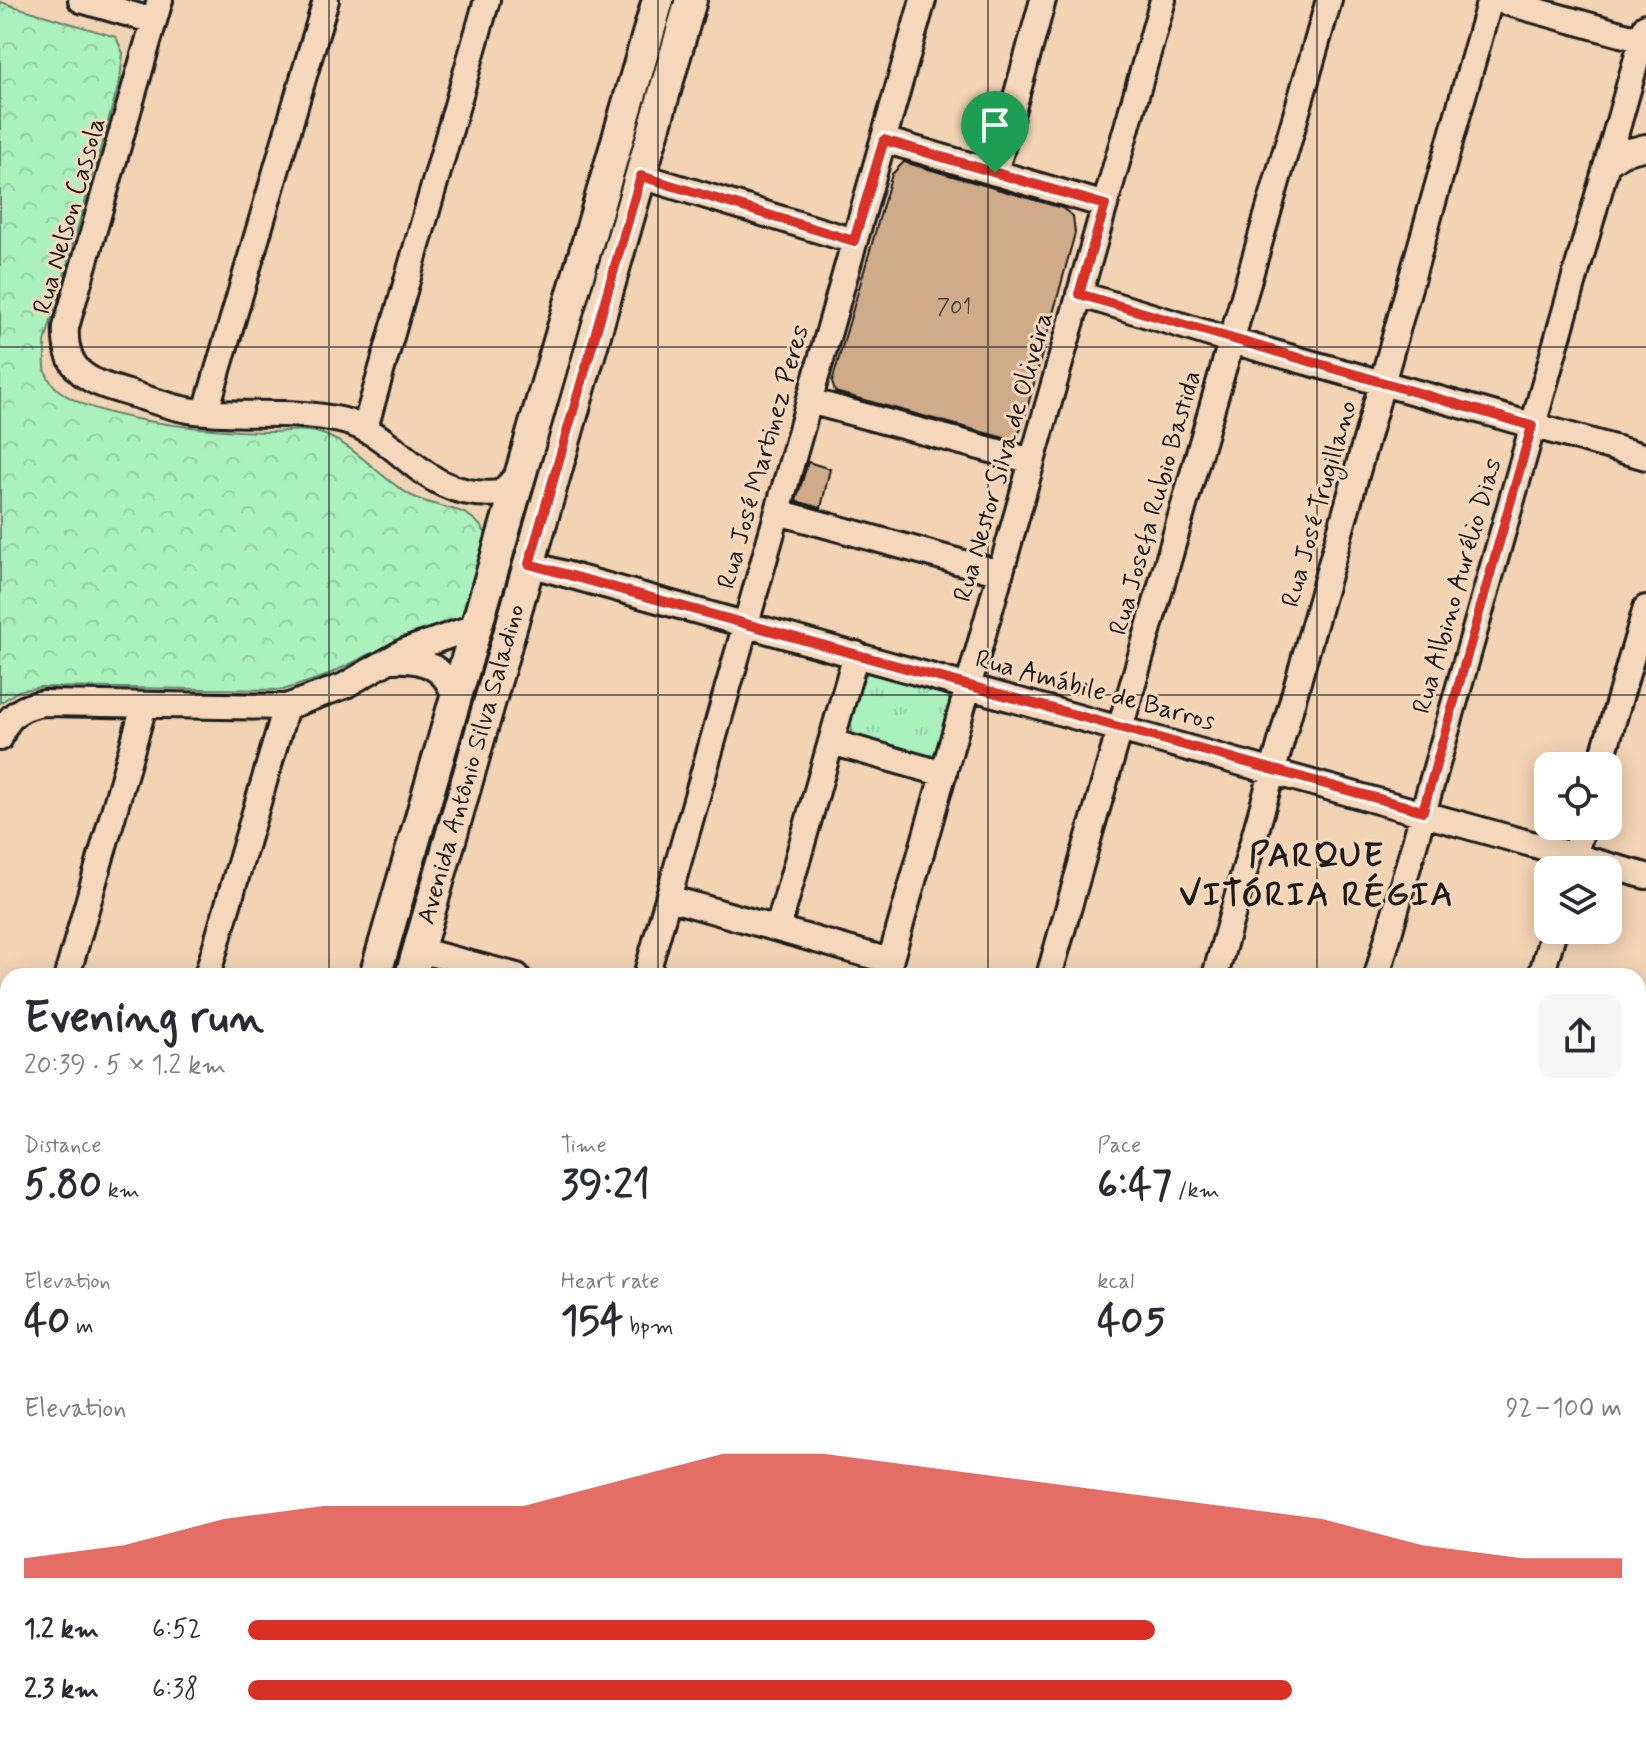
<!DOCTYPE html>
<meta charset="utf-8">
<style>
:root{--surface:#fff;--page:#f7f7f7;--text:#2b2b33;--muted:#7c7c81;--accent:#d93025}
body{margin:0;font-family:Mynerve,sans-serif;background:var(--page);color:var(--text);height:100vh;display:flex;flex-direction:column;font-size:30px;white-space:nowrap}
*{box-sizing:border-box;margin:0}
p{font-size:26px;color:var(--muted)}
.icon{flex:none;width:44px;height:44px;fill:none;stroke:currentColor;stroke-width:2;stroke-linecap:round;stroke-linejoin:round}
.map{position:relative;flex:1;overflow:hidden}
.panel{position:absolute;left:0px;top:968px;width:1646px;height:770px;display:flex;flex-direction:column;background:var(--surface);border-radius:24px 24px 0 0;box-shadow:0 4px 20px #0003}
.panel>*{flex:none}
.controls{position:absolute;left:1534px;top:752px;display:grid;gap:16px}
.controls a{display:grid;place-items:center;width:88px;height:88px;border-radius:16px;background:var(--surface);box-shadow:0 4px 20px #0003;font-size:40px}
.pin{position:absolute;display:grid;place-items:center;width:68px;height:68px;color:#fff;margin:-82px -34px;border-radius:50% 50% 50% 0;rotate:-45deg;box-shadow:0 0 8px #0007}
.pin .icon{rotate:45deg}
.round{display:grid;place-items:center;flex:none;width:84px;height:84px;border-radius:16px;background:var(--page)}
.summary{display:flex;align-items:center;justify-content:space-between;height:136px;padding:0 24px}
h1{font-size:44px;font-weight:800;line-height:60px}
.stats{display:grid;grid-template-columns:repeat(3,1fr);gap:12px;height:136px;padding:8px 24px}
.stats div{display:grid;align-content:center}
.stats b{font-size:40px;font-weight:800}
.stats small{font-size:22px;font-weight:400}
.stats p{font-size:22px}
.chart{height:224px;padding:16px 24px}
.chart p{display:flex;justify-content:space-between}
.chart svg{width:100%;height:144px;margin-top:8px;fill:var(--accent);opacity:.7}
ul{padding:0 24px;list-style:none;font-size:26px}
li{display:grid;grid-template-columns:128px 96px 1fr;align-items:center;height:60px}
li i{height:20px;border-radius:10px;background:var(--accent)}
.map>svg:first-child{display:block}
</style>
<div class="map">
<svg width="1646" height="1737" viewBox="0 0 1646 1737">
<defs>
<pattern id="forest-crowns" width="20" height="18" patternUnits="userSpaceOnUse" patternTransform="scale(2)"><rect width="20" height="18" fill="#aaf1be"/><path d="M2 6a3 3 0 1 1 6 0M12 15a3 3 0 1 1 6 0" fill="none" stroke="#92cea3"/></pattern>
<pattern id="park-tufts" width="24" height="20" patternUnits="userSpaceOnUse" patternTransform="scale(2)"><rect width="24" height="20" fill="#aaf1be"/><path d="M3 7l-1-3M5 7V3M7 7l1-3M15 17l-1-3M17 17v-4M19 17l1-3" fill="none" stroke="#92cea3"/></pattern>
</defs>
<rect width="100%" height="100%" fill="#f2d3b4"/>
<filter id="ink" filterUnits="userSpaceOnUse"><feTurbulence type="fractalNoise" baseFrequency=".0125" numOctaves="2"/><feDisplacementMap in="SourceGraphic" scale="16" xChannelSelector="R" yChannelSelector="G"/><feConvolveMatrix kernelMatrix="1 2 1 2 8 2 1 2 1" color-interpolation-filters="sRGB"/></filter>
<g filter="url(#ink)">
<!-- forest -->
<path fill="url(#forest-crowns)" stroke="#63866d" stroke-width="2" d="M 0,2 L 116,37 L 123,53 L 120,80 L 45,342 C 46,351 43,364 46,372 C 60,423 224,431 268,432 C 283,432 301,428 316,432 C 356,443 377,477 412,496 C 443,512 469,502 488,537 L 470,618 L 406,637 L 323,677 L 283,690 L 40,687 L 18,691 L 0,703 Z"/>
<!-- park -->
<path fill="url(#park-tufts)" stroke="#63866d" stroke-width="2" d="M 869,671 L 948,693 L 950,704 L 937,751 L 928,757 L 853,735 C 846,718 857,684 869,671 Z"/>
<!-- building -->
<path fill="#d0ab89" stroke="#1c1c1c" stroke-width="2" d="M 904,162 L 1062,208 L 1073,216 L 1075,233 L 1022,427 L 1016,438 L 1008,439 L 835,392 L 832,382 L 892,174 Z
M 808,462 L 830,469 L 821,508 L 796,501 Z"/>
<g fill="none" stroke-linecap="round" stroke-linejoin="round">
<defs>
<path id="minor" d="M 81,0 L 154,21
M 160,0 L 66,327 C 63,377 95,383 135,395 C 152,400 170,407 188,410 C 237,418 291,409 340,420 C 404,434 419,501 501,493 L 520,473
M 1498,0 L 1646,41
M 884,140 L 1105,205
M 1607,164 L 1622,153 L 1646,147
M 995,173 L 1043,0
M 641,176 L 854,241
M 1079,294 L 1239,343 L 1646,457
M 809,401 L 1032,461
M 206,411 L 326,0
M 365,428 L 487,0
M 778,512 L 1000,573
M 529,564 L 1646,876
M 393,660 C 426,658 451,670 456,705
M 0,738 C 7,716 21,706 44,703 L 286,707 L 344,686 L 405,651 L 477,626
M 831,742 L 944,774
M 1600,766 L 1646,608
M 1570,870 L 1583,826
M 669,898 L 890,961
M 778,928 L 856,654
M 418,950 L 517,976
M 67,976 L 144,706
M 207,976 L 286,707
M 646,976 L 923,0
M 886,976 L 1163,0
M 1049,976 L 1329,0
M 1215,976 L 1490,0
M 1377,976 L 1646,26
M 1541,976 L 1554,930
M 1638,1202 L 1646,1176
M 0,1211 L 8,1183
M 0,1274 L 8,1276
M 1638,1290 L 1646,1293
M 0,1410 L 8,1412
M 1638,1525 L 1646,1523
M 0,1577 L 8,1579
M 0,1608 L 8,1596
M 646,1730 L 669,1737
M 1384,1730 L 1385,1737
M 1542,1730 L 1543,1737
M 430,1737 L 432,1730
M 837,1737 L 839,1730
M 998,1737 L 1000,1730
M 1163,1737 L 1165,1730"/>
<g id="major">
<path d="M 375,976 L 658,0"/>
<path id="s1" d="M 411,976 L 691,0"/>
<path d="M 227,1730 L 254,1737"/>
<path d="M 93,1737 L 100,1730"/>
<path d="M 157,1737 L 162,1730"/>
</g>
</defs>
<!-- minor casing -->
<use href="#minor" stroke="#1c1c1c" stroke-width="30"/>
<!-- major casing -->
<use href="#major" stroke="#1c1c1c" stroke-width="36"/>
<!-- minor -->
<use href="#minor" stroke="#f5d8bb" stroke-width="24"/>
<!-- major -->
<use href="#major" stroke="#f5d8bb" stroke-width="30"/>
</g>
</g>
<g fill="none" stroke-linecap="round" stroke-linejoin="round" filter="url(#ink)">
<defs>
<path id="route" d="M 884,140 L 1105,205 L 1079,294 L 1532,426 L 1423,811 L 529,564 L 641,176 L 854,241 Z"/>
</defs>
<!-- route casing -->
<use href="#route" stroke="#fff" stroke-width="16"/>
<!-- route -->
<use href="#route" stroke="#d93025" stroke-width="10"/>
</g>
<!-- grid -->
<path fill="none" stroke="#1c1c1c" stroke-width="2" stroke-opacity="0.55" d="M 329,0 L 329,976M 658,0 L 658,976M 988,0 L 988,976M 1317,0 L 1317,976M 0,347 L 1646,347M 0,695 L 1646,695M 0,1042 L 8,1042M 1638,1042 L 1646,1042M 0,1390 L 8,1390M 1638,1390 L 1646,1390M 329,1730 L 329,1737M 658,1730 L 658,1737M 988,1730 L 988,1737M 1317,1730 L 1317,1737"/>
<g text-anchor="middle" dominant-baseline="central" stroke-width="6" stroke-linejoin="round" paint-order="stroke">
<!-- number labels -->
<g font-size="22" fill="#494037">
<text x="954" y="308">701</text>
</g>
<!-- street labels -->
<g font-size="26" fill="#1c1c1c" stroke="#f5d8bb">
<text transform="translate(70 216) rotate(-74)">Rua Nelson Cassola</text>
<text transform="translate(764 457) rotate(-74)">Rua José Martinez Peres</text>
<text transform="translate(1004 457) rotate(-74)">Rua Nestor Silva de Oliveira</text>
<text transform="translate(1156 503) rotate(-74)">Rua Josefa Rubio Bastida</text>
<text transform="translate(1320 504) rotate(-74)">Rua José Trugillano</text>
<text transform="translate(1458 586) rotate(-74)">Rua Albino Aurélio Dias</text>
<text transform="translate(1095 691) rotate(15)">Rua Amábile de Barros</text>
<text stroke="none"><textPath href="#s1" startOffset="220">Avenida Antônio Silva Saladino</textPath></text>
</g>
<!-- district labels -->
<g font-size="34" font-weight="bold" letter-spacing="2" fill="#1c1c1c" stroke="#f5d8bb">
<text x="1317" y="856">PARQUE<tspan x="1317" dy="39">VITÓRIA RÉGIA</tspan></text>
</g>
</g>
</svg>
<div class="controls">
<a><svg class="icon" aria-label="locate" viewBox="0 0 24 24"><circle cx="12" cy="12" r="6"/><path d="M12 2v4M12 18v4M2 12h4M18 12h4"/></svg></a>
<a><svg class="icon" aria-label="layers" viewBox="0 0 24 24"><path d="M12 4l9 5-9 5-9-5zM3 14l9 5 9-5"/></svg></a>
</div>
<div class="pin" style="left:995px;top:173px;background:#1e9e55"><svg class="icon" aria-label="arrive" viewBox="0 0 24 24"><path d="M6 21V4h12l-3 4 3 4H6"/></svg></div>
<section class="panel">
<div class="summary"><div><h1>Evening run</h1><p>20:39 · 5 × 1.2 km</p></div><a class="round"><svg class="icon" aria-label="share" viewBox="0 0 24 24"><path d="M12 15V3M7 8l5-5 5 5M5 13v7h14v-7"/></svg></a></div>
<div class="stats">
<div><p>Distance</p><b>5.80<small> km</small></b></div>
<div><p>Time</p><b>39:21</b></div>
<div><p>Pace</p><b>6:47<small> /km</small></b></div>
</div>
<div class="stats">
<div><p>Elevation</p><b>40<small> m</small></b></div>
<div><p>Heart rate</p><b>154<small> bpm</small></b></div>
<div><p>kcal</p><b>405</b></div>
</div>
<div class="chart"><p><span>Elevation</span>92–100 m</p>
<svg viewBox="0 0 160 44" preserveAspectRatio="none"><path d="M0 44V38L10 34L20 26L30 22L40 22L50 22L60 14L70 6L80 6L90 10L100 14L110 18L120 22L130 26L140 34L150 38L160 38V44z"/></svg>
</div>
<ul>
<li><b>1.2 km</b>6:52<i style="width:66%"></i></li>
<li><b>2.3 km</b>6:38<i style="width:76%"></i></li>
</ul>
</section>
</div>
